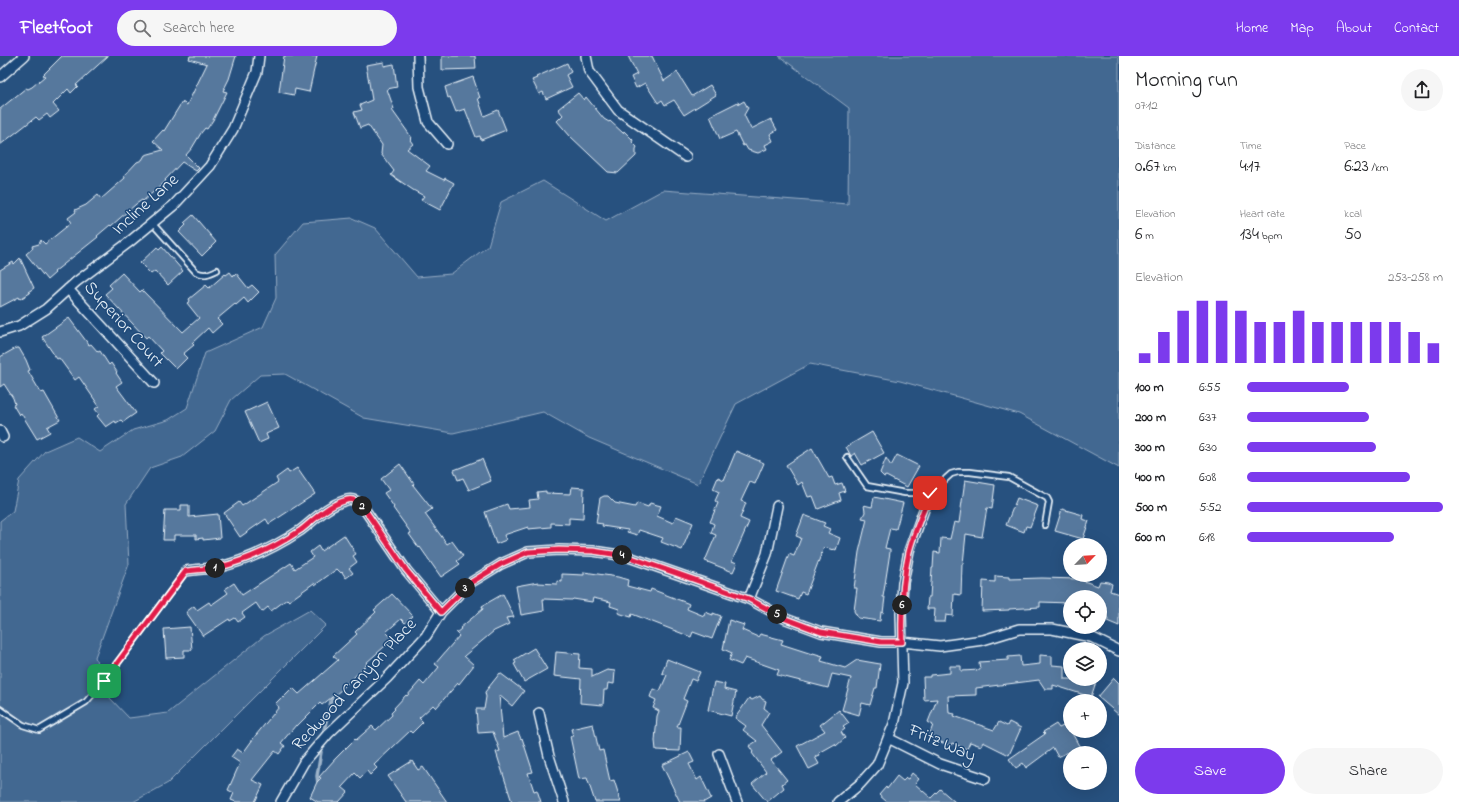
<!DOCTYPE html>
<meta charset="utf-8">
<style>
:root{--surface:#fff;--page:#f6f6f6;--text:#202124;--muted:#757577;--accent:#7c3aed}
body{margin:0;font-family:"Indie Flower",sans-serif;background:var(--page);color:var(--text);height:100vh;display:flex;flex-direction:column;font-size:15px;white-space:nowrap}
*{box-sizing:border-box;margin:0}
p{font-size:13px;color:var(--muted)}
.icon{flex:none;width:22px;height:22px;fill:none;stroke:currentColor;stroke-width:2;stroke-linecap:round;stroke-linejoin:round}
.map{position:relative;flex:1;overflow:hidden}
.panel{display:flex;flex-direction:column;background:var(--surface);width:340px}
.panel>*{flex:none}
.needle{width:26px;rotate:65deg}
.tools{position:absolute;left:1063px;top:482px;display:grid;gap:8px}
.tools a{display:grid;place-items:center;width:44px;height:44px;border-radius:50%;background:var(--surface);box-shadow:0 4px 16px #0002;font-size:20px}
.pin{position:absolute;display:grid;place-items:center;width:34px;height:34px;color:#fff;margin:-17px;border-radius:8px;box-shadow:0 2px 6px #0006}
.km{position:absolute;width:20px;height:20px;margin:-10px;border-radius:50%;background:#222;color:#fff;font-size:11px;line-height:20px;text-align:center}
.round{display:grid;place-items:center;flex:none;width:42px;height:42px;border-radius:21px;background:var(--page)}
.summary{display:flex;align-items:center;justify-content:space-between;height:68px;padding:0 16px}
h1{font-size:22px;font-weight:600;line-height:30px}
.figures{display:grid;grid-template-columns:repeat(3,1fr);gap:6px;height:68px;padding:4px 16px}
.figures div{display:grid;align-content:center}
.figures b{font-size:17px;font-weight:600}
.figures small{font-size:11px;font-weight:400}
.figures p{font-size:11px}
.chart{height:112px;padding:8px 16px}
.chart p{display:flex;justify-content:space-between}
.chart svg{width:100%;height:72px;margin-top:4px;stroke:var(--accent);stroke-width:6}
.primary-button{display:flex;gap:8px;margin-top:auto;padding:8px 16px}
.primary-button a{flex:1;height:46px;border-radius:24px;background:var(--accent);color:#fff;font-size:16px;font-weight:600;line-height:46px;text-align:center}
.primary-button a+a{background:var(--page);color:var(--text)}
ul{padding:0 16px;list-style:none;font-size:13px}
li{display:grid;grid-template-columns:64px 48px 1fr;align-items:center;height:30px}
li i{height:10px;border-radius:5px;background:var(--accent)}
header{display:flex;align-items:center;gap:24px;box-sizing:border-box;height:56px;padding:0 20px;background:var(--accent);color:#fff}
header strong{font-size:19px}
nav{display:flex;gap:22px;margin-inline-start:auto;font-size:14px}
.search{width:280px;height:36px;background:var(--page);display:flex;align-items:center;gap:10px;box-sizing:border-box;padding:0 14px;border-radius:22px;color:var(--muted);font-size:15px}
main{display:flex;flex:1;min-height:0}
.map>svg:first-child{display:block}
</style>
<header>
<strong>Fleetfoot</strong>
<div class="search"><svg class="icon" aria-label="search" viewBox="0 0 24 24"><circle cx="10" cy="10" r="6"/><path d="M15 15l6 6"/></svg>Search here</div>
<nav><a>Home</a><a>Map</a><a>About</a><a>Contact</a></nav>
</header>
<main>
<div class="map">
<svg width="1119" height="746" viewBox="0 0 1119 746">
<rect width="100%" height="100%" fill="#27517f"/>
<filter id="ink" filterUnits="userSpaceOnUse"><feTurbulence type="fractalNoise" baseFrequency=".025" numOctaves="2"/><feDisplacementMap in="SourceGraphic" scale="8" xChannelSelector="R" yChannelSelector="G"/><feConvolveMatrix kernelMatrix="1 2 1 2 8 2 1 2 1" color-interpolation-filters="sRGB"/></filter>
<g filter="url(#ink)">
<!-- green -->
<path fill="#436891" stroke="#96acc4" d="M 779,0 L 1119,0 L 1119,412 L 1019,358 L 900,325 L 810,308 L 736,348 L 698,428 L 589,382 L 543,356 L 453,377 L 364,362 L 285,318 L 260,319 L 231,344 L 215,375 L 182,401 L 150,412 L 126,448 L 129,508 L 95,601 L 110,642 L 129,662 L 168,657 L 264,580 L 310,554 L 326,569 L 168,727 L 133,746 L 0,746 L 0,465 L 13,455 L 19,424 L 45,395 L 77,381 L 100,396 L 133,374 L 168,364 L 187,352 L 205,297 L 263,271 L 276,242 L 275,199 L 303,166 L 352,162 L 375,172 L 417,221 L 451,218 L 488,190 L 501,146 L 543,125 L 606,165 L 663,134 L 848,148 L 849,52 Z"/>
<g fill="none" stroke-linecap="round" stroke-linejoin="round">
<!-- stream -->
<path stroke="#9db3c9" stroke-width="3.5" d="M 323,678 L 332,641
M 318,728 L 317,720 L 321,696"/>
</g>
<!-- building -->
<path fill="#57789d" stroke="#e8f1f8" d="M 62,0 L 108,0 L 76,29 L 78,30 L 71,37 L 68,33 L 53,48 L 59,55 L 50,62 L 47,58 L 39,64 L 36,61 L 0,89 L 0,53 L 26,32 L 28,33 L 32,31 L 45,20 L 43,19 Z
M 190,0 L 236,0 L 229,23 L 223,35 L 227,36 L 213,64 L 207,73 L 205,72 L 201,77 L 192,92 L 186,99 L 199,112 L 196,115 L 182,106 L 165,124 L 166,125 L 143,145 L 142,144 L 136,148 L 111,170 L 110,169 L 97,180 L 98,181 L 54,216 L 55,217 L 47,224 L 26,198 L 33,192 L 32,190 L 39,188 L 41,184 L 45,188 L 71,167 L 68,162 L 76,156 L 75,154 L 86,149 L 98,139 L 101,143 L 125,122 L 124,120 L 137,106 L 142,104 L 145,99 L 163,94 L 153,85 L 163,74 L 164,75 L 182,46 L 187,49 L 207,8 L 189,3 Z
M 284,0 L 317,0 L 309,36 L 295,33 L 294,39 L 279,36 Z
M 442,0 L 475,0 L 476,13 L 442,14 Z
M 628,0 L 652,0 L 664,25 L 677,16 L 692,40 L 710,29 L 716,39 L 684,59 L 674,44 L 665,49 L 662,44 L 658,47 L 645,27 L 636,32 L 631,21 L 637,18 Z
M 384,6 L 384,10 L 394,8 L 397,31 L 387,33 L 394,53 L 392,54 L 412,82 L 410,84 L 413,88 L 407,93 L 430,110 L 426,115 L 444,124 L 445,122 L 454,127 L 440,154 L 421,144 L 424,140 L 413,134 L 391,119 L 394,115 L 381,98 L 382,89 L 368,69 L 360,72 L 354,56 L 362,54 L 360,49 L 372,44 L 366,9 Z
M 567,7 L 571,16 L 566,19 L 572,31 L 546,43 L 543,36 L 539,38 L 532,24 L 537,22 L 536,21 Z
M 473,21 L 480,42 L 478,42 L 484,60 L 498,54 L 506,74 L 481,84 L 480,80 L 476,81 L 465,53 L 456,56 L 450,41 L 448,42 L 445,31 Z
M 578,37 L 584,44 L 586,41 L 604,63 L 609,66 L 610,65 L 623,77 L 624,75 L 633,84 L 632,86 L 637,91 L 636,93 L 636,100 L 618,117 L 608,116 L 570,80 L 557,65 L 563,59 L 558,53 Z
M 744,45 L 748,52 L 744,59 L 751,73 L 771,63 L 777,74 L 770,78 L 773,85 L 765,89 L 767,93 L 758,97 L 748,94 L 745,89 L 743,90 L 736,76 L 720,83 L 710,60 L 738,46 L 739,48 Z
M 193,159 L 216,186 L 202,200 L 179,176 L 186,169 L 184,167 Z
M 157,191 L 159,194 L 162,191 L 183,215 L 168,229 L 155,215 L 151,218 L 140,207 Z
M 20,202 L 34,232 L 28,236 L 30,237 L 20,243 L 19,241 L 0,251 L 0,214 L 13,206 L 14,208 Z
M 230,216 L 233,220 L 236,217 L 248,232 L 252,229 L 259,236 L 248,247 L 244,242 L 236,249 L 235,248 L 217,263 L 222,268 L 212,277 L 208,272 L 192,287 L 194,289 L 183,298 L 187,302 L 176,313 L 160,297 L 162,295 L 148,280 L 146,282 L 105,238 L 112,232 L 109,229 L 122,217 L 140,236 L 142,234 L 183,276 L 199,262 L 187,247 L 190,245 L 189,243 L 206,229 L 209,232 L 225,218 L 226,219 Z
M 69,262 L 89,289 L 91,288 L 98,296 L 100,295 L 109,309 L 111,307 L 117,316 L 116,317 L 122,326 L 116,330 L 136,357 L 123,366 L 121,364 L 116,367 L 115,365 L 106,371 L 97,360 L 99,358 L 95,353 L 99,350 L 79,321 L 75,324 L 59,302 L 57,303 L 42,281 Z
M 16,292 L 19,292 L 26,304 L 30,314 L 28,315 L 41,337 L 44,336 L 60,364 L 47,371 L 50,376 L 37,383 L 21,357 L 19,359 L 13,349 L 15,348 L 13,342 L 4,328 L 0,331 L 0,301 Z
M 267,346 L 279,372 L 266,378 L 268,383 L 259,387 L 245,356 Z
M 872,376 L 884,397 L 862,409 L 855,397 L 851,400 L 846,391 Z
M 812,392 L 829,422 L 832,421 L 835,429 L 842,427 L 845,435 L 839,437 L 841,444 L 818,453 L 813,440 L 808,441 L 802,426 L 798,429 L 786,409 Z
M 736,395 L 764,407 L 755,428 L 750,426 L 741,445 L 746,447 L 740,462 L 749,466 L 732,505 L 737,507 L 733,516 L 705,505 L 716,479 L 711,477 L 714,468 L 710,466 L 718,447 L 715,445 L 719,436 L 713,433 L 718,421 L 724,424 Z
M 897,399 L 919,410 L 907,431 L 886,420 L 884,421 L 880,417 L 886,402 L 891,410 Z
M 482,403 L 491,425 L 469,434 L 463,422 L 458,424 L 454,414 Z
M 400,408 L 414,428 L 413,429 L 432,453 L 425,458 L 447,488 L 452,485 L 463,500 L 457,505 L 460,508 L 441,521 L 420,491 L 419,492 L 409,478 L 411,477 L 393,452 L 394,451 L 384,437 L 389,434 L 381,423 Z
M 297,412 L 315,438 L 269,468 L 266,463 L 240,481 L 224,457 L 239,446 L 242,450 L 278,426 L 276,422 L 287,414 L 289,417 Z
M 965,424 L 995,429 L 992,453 L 987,452 L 982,481 L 966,478 L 963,508 L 962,508 L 961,539 L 954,538 L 953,560 L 946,559 L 945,566 L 934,566 L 935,553 L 927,553 L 928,541 L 930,541 L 932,512 L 933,512 L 934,496 L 940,497 L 941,482 L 950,483 L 954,466 L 959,467 Z
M 572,431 L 584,432 L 583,463 L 569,462 L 569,468 L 551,467 L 551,471 L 528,473 L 528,471 L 504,479 L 506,484 L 496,488 L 485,456 L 507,448 L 509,453 L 530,451 L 529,444 L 538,443 L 537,436 L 546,435 L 546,437 L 571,438 Z
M 604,440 L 608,440 L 615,447 L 635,451 L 637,447 L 648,451 L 650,447 L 661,450 L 657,460 L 673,467 L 676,460 L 693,467 L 682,494 L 661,486 L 663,482 L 639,474 L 637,479 L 627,476 L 628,474 L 602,470 L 603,468 L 596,467 L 600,442 Z
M 874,441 L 903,447 L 896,473 L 890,472 L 885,492 L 890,493 L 890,496 L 883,541 L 885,541 L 883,557 L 881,556 L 880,565 L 858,562 L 854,555 L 857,532 L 854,532 L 859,496 L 867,463 L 862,462 L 865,456 L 864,449 L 872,451 Z
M 1017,442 L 1038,450 L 1030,471 L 1026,470 L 1024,476 L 1006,469 Z
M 181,449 L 189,449 L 189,461 L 218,458 L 220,482 L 203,484 L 203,482 L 196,483 L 196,479 L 174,479 L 174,484 L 163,484 L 165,454 L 181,454 Z
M 1062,453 L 1083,459 L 1082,463 L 1089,465 L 1083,483 L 1055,475 Z
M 804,459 L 825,467 L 823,470 L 830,473 L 828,477 L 840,482 L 836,494 L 834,493 L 833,494 L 824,491 L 806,538 L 801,536 L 798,543 L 776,535 L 789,498 L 794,500 L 801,482 L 796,480 Z
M 344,479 L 356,498 L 353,500 L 357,506 L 349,512 L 353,517 L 346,522 L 342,516 L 341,517 L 337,513 L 315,529 L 314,527 L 289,545 L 287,543 L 271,555 L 268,551 L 262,556 L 256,547 L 242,557 L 245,561 L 238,566 L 235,562 L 230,565 L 229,563 L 203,580 L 186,556 L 194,550 L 197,554 L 209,546 L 211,549 L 228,537 L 225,533 L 234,527 L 242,539 L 291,507 L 295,513 L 313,501 L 310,496 L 318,490 L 321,495 Z
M 584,516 L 618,521 L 628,524 L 627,530 L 650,536 L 651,533 L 687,547 L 689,548 L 687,553 L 704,560 L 705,556 L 713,559 L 713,557 L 721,560 L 712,583 L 693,576 L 691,581 L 632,558 L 631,561 L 618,557 L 619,553 L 610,550 L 611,546 L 593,542 L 592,546 L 573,543 L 572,544 L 543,543 L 544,555 L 521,559 L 516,530 L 538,526 L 538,527 L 557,528 L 557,525 L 562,526 L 562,518 L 584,519 Z
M 995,520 L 1009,521 L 1009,523 L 1042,522 L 1078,523 L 1098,530 L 1100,525 L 1108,526 L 1112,528 L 1110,535 L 1119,538 L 1119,570 L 1107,565 L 1108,562 L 1100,560 L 1100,541 L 1070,541 L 1070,547 L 1040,546 L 1040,551 L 1009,553 L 1009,554 L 982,555 L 983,525 L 995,526 Z
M 392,538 L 413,560 L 405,567 L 401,563 L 386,576 L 393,583 L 366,607 L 367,608 L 341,634 L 322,649 L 320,647 L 297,670 L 296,669 L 281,687 L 285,690 L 279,698 L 275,695 L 252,724 L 263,729 L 255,746 L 236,746 L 231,744 L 234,737 L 228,734 L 240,707 L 231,701 L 237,693 L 243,697 L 256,679 L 279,651 L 275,648 L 282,641 L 283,642 L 293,632 L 299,638 L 338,604 L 333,600 L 357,578 L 355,576 L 376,556 L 374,554 Z
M 503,538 L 514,561 L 506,562 L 509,568 L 494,575 L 464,600 L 474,609 L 459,628 L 458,627 L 436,652 L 433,649 L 419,662 L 423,666 L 412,677 L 410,675 L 374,709 L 377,712 L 370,719 L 367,715 L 360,722 L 355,717 L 342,731 L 348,736 L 339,746 L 318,746 L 310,741 L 317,726 L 321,722 L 319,721 L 335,703 L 355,683 L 356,684 L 372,670 L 376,674 L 392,659 L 391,657 L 395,653 L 394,652 L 406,639 L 407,640 L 420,625 L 424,629 L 439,611 L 435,608 L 459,580 L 456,577 L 461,573 L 460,572 L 483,553 L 482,550 Z
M 729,564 L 744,569 L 742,574 L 758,581 L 760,578 L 783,584 L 781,588 L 812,598 L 813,597 L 823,600 L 821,605 L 845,612 L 857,604 L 880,608 L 877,632 L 875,632 L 870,649 L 862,647 L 859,659 L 842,654 L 851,622 L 832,618 L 828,632 L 777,619 L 779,614 L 745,602 L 741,609 L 729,604 L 732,597 L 723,593 Z
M 190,571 L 192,594 L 184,594 L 184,601 L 166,602 L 164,573 Z
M 534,592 L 547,613 L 524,626 L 514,608 L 516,607 L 514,604 Z
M 556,596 L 580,598 L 579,612 L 592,613 L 592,621 L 607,614 L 615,615 L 614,628 L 608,627 L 607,634 L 604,634 L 603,649 L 580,647 L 581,623 L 554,620 Z
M 1040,599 L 1052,600 L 1052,609 L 1064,610 L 1064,623 L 1097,623 L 1091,641 L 1053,629 L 1053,633 L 1045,633 L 1039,624 L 976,632 L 976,639 L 948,640 L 949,657 L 955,658 L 954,660 L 994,674 L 999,666 L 1007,670 L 1009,666 L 1021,672 L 1009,699 L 983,686 L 981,690 L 970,686 L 967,693 L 952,687 L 951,690 L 935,684 L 935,682 L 929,680 L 933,669 L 928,666 L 937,643 L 924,644 L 923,621 L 930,621 L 930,619 L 950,617 L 950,610 L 961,610 L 961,615 L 980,614 L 979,606 L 1008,604 L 1008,601 L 1020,600 L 1021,610 L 1040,608 Z
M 667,603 L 700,616 L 696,625 L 691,623 L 683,643 L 687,645 L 677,671 L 681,671 L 680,695 L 656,694 L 655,685 L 657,660 L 659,655 L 653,652 L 656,644 L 650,641 L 653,633 L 660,635 L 667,619 L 662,617 Z
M 500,617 L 524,635 L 512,650 L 499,639 L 503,682 L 518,676 L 521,683 L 522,682 L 533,716 L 528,717 L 534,735 L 537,734 L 541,746 L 512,746 L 496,696 L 500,695 L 493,676 L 478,677 L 476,653 L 484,653 L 486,641 L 485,636 Z
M 1114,622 L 1119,627 L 1119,659 L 1098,641 Z
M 714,626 L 725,628 L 724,633 L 736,636 L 731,660 L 708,654 Z
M 760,640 L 762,643 L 766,645 L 764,652 L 769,656 L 761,669 L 782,696 L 771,704 L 787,724 L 782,728 L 784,732 L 767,746 L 752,728 L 766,716 L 752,697 L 753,696 L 749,690 L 757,685 L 743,674 L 746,670 L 735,662 L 749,642 L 752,644 Z
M 839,654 L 849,667 L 843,671 L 845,673 L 841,676 L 845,682 L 836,690 L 835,688 L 819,697 L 820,699 L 815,701 L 819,708 L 809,713 L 797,690 L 825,675 L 820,669 Z
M 593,668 L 599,695 L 603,694 L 610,725 L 614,724 L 621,746 L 595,746 L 587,722 L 579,723 L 570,680 L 573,680 L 571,673 Z
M 1056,668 L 1059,672 L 1067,668 L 1083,697 L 1066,697 L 1058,701 L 1053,692 L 1026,712 L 1023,707 L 1016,712 L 1009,703 L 1045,678 L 1043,676 Z
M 689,696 L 694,706 L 689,708 L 697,724 L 701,721 L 711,742 L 704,746 L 680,746 L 662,709 Z
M 412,705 L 418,714 L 423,711 L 447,746 L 406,746 L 388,720 Z
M 912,717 L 919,723 L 915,728 L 931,742 L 940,733 L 955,746 L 887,746 L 879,739 L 886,731 L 887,733 L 897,720 L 903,725 L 906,722 L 908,723 Z"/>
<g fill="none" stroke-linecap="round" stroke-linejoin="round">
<defs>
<path id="lane" d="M 152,167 L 196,216 C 204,220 209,218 217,214
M 847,401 L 867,430 L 905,437 L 930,437 L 951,418 L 958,416 L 970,416 L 1009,421 L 1047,442 L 1049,446 L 1045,469
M 0,653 L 23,669 L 39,674 L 86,646 L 104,625 L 186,515"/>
<path id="street" d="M 418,0 L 419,31 L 428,66 L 447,88
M 586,0 L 589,15 L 618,54 L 686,101
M 0,21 L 24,0
M 68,233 L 154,327
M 0,276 L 19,270 L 46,253 L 76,226 L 128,187 L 174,149 L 210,110 L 233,73 L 257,16 L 259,0
M 0,375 L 3,381
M 186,515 C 197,513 209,513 220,511 C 248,504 277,490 301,474 C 314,464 327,450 344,445 C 351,442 355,444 361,448 L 406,514 L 441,556
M 749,543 L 767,498 L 777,450
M 539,657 L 549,700 L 564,746
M 888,682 L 940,708 L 985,723
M 719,698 L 737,746
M 281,746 L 304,706 L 328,678 L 387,622 L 426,580 L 441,556 L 470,527 L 501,508 L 528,496 L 559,494 L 593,495 L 626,500 L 749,543 L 786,563 L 821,576 L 881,586 L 902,586 L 940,590 L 983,584 L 1019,573 L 1052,573 L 1091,581 L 1119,595
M 838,746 L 860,728 L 877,709 L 894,668 L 903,627 L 901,557 L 903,527 L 909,495 L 930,437"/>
</defs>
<!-- lane casing -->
<use href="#lane" stroke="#e8f1f8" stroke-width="8"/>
<!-- street casing -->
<use href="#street" stroke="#e8f1f8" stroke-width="12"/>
<!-- lane -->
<use href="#lane" stroke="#1f4a7a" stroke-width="4.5"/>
<!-- street -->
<use href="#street" stroke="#1f4a7a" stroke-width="9"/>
</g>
</g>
<g fill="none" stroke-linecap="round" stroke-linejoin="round" filter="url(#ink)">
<defs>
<path id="route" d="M 104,625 L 186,515 C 197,514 209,513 220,511 C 248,504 277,490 301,474 C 314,464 327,450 344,445 C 351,442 355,444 361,448 L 406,514 L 441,556 L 470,527 L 501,508 L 528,496 L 559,494 L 593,495 L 626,500 L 667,514 L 749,543 L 786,563 L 821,576 L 881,586 L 902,586 C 901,555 902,526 909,496 C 914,476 923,457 930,437"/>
</defs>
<!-- route casing -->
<use href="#route" stroke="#fff" stroke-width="8"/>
<!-- route -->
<use href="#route" stroke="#e11d48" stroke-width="5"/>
</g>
<g text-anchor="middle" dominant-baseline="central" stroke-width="3" stroke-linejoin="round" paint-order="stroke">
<!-- street labels -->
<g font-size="18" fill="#e8f1f8" stroke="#1f4a7a">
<text transform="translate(146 149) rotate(-42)">Incline Lane</text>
<text transform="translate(123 269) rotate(48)">Superior Court</text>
<text transform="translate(355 629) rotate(-47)">Redwood Canyon Place</text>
<text transform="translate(942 688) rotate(23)">Fritz Way</text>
</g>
</g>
</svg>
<div class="tools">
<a><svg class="needle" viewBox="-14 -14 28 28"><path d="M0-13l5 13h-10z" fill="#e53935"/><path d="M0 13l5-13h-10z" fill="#757577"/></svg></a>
<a><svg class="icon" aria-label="locate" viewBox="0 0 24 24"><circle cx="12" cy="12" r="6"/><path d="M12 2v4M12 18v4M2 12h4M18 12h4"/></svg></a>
<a><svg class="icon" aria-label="layers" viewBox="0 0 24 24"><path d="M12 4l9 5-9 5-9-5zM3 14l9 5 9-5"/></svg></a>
<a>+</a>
<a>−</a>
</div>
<div class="pin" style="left:104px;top:625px;background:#1e9e55"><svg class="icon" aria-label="arrive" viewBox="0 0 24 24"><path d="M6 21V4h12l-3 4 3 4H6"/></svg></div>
<div class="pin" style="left:930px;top:437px;background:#d93025"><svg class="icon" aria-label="check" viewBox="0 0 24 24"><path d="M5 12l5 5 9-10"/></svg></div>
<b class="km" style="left:215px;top:512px">1</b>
<b class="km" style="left:362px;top:450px">2</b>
<b class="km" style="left:465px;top:532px">3</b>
<b class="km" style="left:622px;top:499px">4</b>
<b class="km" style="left:777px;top:558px">5</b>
<b class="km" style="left:902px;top:549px">6</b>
</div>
<section class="panel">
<div class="summary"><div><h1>Morning run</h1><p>07:12</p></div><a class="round"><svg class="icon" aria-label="share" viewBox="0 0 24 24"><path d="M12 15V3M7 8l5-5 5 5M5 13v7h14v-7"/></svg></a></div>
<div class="figures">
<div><p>Distance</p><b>0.67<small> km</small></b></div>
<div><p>Time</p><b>4:17</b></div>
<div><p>Pace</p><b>6:23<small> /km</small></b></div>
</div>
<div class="figures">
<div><p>Elevation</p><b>6<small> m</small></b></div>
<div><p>Heart rate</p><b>134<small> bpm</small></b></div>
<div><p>kcal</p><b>50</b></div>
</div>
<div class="chart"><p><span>Elevation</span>253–258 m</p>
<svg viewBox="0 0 160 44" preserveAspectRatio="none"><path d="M5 44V38M15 44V25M25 44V12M35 44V6M45 44V6M55 44V12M65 44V19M75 44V19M85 44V12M95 44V19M105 44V19M115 44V19M125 44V19M135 44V19M145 44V25M155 44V32"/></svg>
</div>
<ul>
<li><b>100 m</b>6:55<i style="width:52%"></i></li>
<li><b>200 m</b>6:37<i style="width:62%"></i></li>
<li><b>300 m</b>6:30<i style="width:66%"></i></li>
<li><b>400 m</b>6:08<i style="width:83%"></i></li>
<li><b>500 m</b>5:52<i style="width:100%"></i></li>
<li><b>600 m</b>6:18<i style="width:75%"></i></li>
</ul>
<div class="primary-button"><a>Save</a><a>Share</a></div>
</section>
</main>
